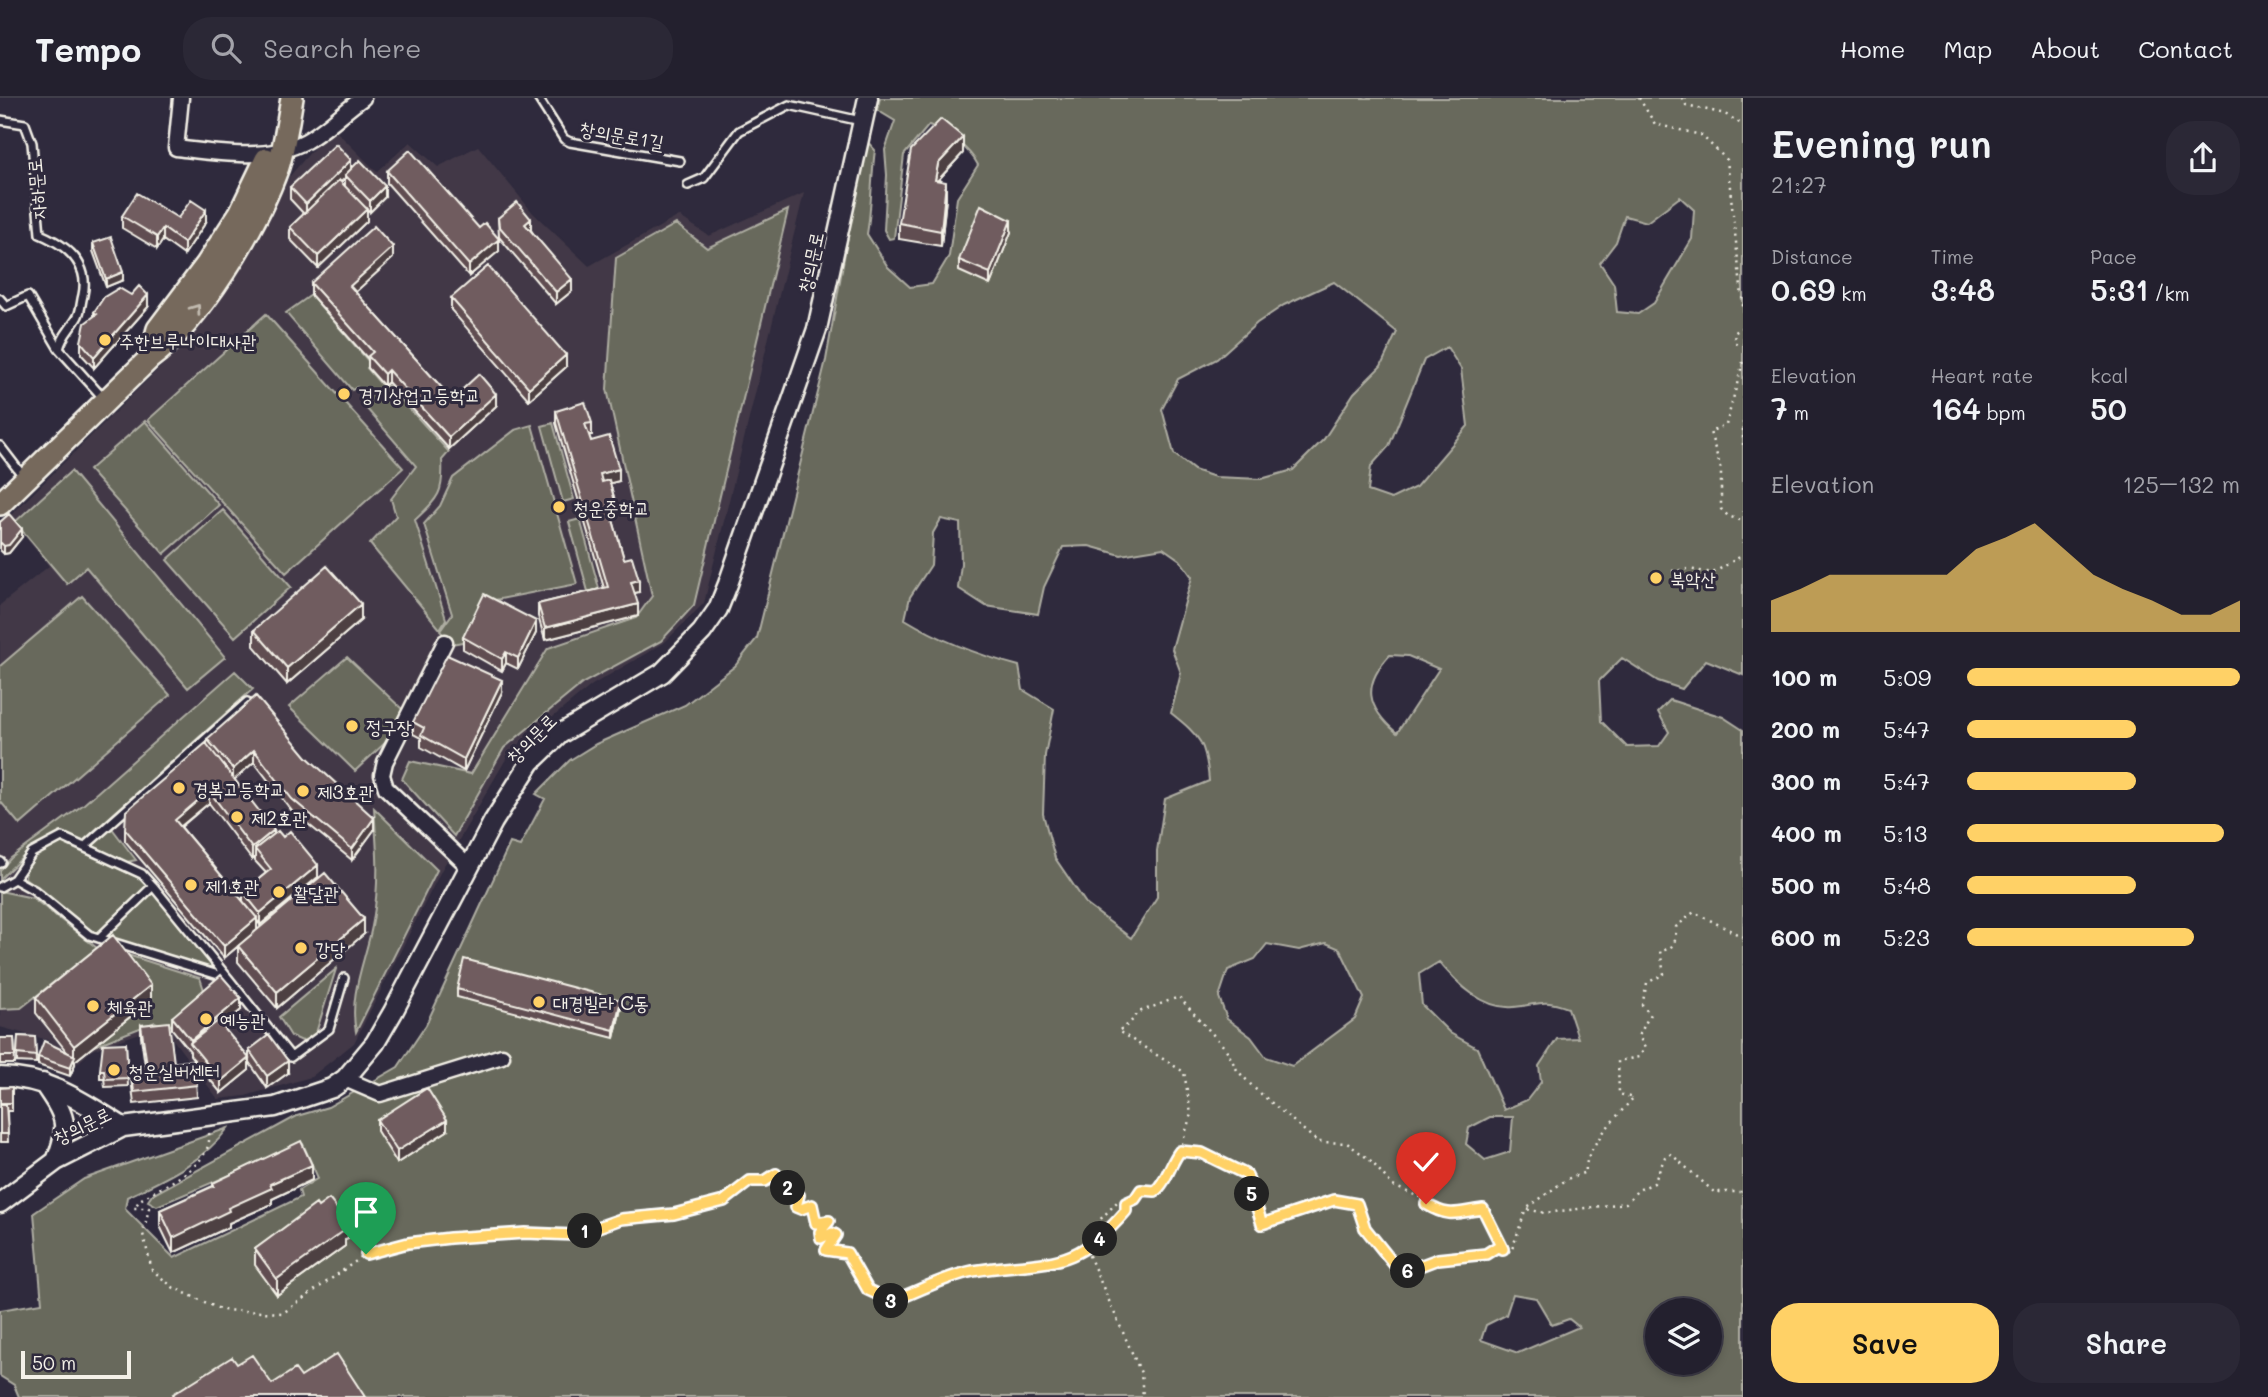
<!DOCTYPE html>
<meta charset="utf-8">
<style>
:root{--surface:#23202e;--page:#2b2836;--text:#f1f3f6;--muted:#a3a3aa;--line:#403e4a;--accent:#ffd166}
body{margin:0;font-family:Mali,"Poor Story",sans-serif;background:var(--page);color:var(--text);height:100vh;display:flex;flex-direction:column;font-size:26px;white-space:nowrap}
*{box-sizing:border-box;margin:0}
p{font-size:23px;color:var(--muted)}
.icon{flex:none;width:38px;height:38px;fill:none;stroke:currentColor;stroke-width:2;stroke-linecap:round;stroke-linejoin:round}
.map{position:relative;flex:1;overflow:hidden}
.details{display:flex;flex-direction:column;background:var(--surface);width:525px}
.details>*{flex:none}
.buttons{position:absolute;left:1645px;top:1200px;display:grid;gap:14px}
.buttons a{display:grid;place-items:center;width:77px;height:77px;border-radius:50%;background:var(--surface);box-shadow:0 4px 10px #0003,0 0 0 2px var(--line);font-size:35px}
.scale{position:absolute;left:21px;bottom:18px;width:110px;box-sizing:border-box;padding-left:7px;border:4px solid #f4f1e8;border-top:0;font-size:19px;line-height:24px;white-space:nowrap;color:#f4f1e8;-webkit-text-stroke:5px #2f2a3d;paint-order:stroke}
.pin{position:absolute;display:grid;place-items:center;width:60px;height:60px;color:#fff;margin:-72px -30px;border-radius:50% 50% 50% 0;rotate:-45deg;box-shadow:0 0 7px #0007}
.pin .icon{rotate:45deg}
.km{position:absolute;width:35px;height:35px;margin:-18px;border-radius:50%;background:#222;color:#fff;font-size:19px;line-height:35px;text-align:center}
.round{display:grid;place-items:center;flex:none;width:74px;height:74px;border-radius:28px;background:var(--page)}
.summary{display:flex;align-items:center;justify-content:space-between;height:119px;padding:0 28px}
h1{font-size:38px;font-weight:600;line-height:52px}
.stats{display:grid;grid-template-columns:repeat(3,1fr);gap:10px;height:119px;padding:7px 28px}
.stats div{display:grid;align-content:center}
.stats b{font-size:30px;font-weight:600}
.stats small{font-size:19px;font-weight:400}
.stats p{font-size:19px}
.chart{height:196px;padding:14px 28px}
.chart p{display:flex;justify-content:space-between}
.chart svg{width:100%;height:126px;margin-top:7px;fill:var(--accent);opacity:.7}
.cta{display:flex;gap:14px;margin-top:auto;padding:14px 28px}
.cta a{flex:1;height:80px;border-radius:28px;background:var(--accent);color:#111;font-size:28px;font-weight:600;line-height:80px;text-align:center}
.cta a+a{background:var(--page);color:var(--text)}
ul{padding:0 28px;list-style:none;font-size:23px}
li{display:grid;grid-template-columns:112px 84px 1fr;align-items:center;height:52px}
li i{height:18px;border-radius:9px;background:var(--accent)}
header{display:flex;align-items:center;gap:42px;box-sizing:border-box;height:98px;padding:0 35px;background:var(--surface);border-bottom:2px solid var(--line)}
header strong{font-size:33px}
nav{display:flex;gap:38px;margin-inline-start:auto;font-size:24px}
.search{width:490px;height:63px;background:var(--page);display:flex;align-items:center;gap:18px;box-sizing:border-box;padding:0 24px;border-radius:28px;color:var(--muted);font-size:26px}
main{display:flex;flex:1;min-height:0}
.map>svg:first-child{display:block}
</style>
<header>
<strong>Tempo</strong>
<div class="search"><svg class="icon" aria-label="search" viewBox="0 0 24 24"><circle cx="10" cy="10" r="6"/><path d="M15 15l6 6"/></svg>Search here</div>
<nav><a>Home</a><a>Map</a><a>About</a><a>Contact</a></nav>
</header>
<main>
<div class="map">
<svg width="1743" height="1299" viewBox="0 0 1743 1299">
<rect width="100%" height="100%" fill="#2f2a3d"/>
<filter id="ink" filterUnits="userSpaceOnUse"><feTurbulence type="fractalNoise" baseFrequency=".0143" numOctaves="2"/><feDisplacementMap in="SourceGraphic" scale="14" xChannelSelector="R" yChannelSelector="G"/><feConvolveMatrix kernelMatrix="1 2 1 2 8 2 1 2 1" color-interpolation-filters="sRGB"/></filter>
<g filter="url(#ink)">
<!-- built -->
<path fill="#423947" d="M 332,29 L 377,74 L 410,44 L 438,69 L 478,48 L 533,115 L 589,168 L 679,118 L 709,138 L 804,95 L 704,505 L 664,545 L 592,587 L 510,654 L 442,771 L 354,945 L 311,979 L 245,998 L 218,1001 L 168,935 L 154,930 L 92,952 L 76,967 L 48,942 L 0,929 L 0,507 L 49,468 L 9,419 L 183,247 L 243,165 L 289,79 Z"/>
<!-- green -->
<path fill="#67695b" stroke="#aeada2" stroke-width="2" fill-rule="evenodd" d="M 880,0 L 1743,0 L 1743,577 L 1706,562 L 1682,591 L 1658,583 L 1622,560 L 1599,583 L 1601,623 L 1627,649 L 1659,648 L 1669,634 L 1658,614 L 1670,602 L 1723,619 L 1743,632 L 1743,1299 L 19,1299 L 14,1287 L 0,1278 L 0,1212 L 42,1205 L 34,1115 L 84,1081 L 228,1030 C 203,1064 165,1081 127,1099 L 125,1111 L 174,1160 L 301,1099 L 299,1092 L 318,1080 L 303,1046 L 157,1108 L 148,1103 L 152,1097 L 297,1018 L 328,1009 L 398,969 L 426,927 L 510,745 L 520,748 L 545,701 L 536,696 L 570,662 L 596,646 L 685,607 L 735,568 L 757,540 L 826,262 L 865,41 L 875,52 C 871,80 872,107 867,136 L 888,169 L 910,189 L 932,186 L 949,158 L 957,100 L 978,67 C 970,51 946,32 929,27 L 904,57 L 894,140 L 889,141 L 884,132 L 887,77 L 885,52 L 895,23 L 877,12 ZM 1680,99 L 1694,112 L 1692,141 L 1654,205 L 1638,216 L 1617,214 L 1614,186 L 1600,165 L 1616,144 L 1625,118 L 1647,124 ZM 1334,184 L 1397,234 L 1381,268 L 1354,295 L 1324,341 L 1293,372 L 1261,381 L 1215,379 L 1194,372 L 1174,356 L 1162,311 L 1178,281 L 1217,261 L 1257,225 L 1284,207 ZM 1447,249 L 1461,271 L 1468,328 L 1416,389 L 1391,401 L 1368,393 L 1371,368 L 1389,348 L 1424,262 ZM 941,421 L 960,425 L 961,466 L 958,490 L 986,508 L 1038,516 L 1044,489 L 1063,449 L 1089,448 L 1121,457 L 1163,450 L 1180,462 L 1192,479 L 1172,551 L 1181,575 L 1171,615 C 1201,639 1206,645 1209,683 L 1165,701 L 1157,753 L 1157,799 L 1131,840 L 1087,807 L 1055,760 L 1043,716 L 1045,657 L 1054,611 L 1023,592 L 1019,568 C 978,557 941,543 905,521 L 910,499 L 931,467 L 933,435 ZM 1390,557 L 1408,558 L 1439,571 L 1397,635 C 1366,609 1362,587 1390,557 ZM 1326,845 L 1340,851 L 1364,900 L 1355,921 L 1292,968 L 1266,959 L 1251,939 L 1227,921 L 1219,899 L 1228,872 L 1255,861 L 1267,846 L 1299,852 ZM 1439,864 C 1457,885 1483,912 1514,909 C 1540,907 1540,900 1568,910 L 1578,940 L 1557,941 L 1539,968 L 1541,984 L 1527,1002 L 1504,1012 L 1477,950 L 1450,935 L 1422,907 L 1419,876 ZM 1490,1019 L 1513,1019 L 1510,1054 L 1485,1062 L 1466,1046 L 1469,1030 ZM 1513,1196 L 1536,1200 L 1552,1227 L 1569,1221 L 1579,1229 L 1518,1255 L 1481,1242 L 1486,1227 L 1506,1217 ZM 1657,1213 L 1710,1213 L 1710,1265 L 1657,1265 Z
M 788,112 L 694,507 L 661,543 L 583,585 L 504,650 L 454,738 L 402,681 L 410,663 L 471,676 L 548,550 L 636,520 L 652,498 L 607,291 L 616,160 L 676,126 L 707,150 Z
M 311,197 L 371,266 L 367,270 L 384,290 L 388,287 L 449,354 L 442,362 C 444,394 439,400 415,422 L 446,521 L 440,531 L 370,446 L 396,418 L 391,401 L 416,368 L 361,304 L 366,299 L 357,289 L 352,292 L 286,215 Z
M 266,216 L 403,370 L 286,475 L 148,322 Z
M 145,323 L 219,407 L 164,456 L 89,372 Z
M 553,325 L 574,401 L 563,404 L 542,328 Z
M 532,327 L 577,486 L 485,504 L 462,544 L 452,546 L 440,533 L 452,516 L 424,426 L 440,408 L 453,380 L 515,332 Z
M 71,373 L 225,559 L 188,590 L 86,469 L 67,486 L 15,424 Z
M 223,412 L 291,489 L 235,539 L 167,462 Z
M 580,421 L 600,494 L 589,497 L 569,424 Z
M 82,498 L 170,597 L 20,727 L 0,703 L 0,568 Z
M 347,559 L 403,612 L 386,644 L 355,673 L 289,609 Z
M 235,573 L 253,591 L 83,743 L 65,735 L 30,752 L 0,781 L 0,772 L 11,760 L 84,706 Z
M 374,710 L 437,772 L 356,934 C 348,895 367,860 373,823 C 380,783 377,750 374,710 Z
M 111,729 L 136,762 L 127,764 L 90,747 Z
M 60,744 L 137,779 L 149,788 L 98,838 L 25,780 L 27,761 Z
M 0,793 L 33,800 L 97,850 L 21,910 L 0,911 Z
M 153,793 L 220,874 L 105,839 Z
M 112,852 L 200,880 L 206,898 L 167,930 L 155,924 L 94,948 L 151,902 Z
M 336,871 L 315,938 L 302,943 L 291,938 L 279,919 Z"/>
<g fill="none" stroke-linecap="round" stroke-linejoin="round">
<defs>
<path id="service" d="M 538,0 L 564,41 L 570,44 L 680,63
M 0,22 L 25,26 L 32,45 L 40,136 C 66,147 90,165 83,197 C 81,204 81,212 78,218 C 71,231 62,237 59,251 L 105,302
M 688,87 L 704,80 L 739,33 L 789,7 L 861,23
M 0,201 L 6,208 L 28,198 L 59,251
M 0,348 L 23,378
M 84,749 L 247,604
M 0,765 L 1,764
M 14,781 L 34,792 L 89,837 L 228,880 L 291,959 L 329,931 L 344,880
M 153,788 L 228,880
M 0,789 L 14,781 L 32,755 L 62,739 L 142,776 L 153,788 L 99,840"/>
<path id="minor" d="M 181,0 L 176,50 C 217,55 267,64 306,43 C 326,32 344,13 363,0
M 445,544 L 385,664 L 382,677 L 386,690 L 469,769
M 345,981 L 380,996 L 502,958"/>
<path id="tertiary" d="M 0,979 C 48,979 83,1004 123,1029
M 43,985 C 65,1017 71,1026 56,1063
M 0,1105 L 56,1063 L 123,1029 L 275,1009 L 332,990 L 345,981 L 375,945 L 393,914 L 493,724 L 531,664 L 560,636 L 662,575 L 702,534 L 718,511 L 728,486 L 817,231 L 868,0"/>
<path id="primary" d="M 150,260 L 158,231 L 207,166 L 240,115 L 266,61
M 0,406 L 150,260 C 200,223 257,128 278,69 C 285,46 288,23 292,0"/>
</defs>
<!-- service casing -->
<use href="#service" stroke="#f4f1e8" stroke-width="12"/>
<!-- minor casing -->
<use href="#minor" stroke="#f4f1e8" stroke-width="19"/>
<!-- tertiary casing -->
<use href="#tertiary" stroke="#f4f1e8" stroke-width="23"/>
<!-- primary casing -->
<use href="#primary" stroke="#f4f1e8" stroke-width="26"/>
<!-- path -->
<path stroke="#f4f1e8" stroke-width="2.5" stroke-dasharray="2 5" stroke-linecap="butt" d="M 1639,0 L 1655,26 L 1701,37 L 1727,62 L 1743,208
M 1682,0 L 1686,7 L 1725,16 L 1743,27
M 1743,229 L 1734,235 L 1735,245 L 1743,246
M 1743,264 L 1726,327 L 1710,334 L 1721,371 L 1721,411 L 1728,418 L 1743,423
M 1743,324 L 1743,351
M 1672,473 L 1688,471 L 1713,475 L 1743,457
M 1743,839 L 1694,814 L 1676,829 C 1676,843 1675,851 1660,853 L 1664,876 L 1647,885 L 1642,907 L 1650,916 L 1639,938 L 1645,950 L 1639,959 L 1618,963 L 1619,996 L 1633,1000 C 1618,1018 1583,1051 1586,1074 L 1567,1081 L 1526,1111 L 1545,1115 L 1626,1105 L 1638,1092 L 1654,1085 L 1665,1059 L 1671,1056 L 1714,1094 L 1743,1094
M 209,1035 C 213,1069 164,1086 140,1102 L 134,1110 L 149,1110 L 143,1136 L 152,1172 L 174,1190 L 222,1212 L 283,1215 L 366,1156 L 408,1145 L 450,1140 L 525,1135 L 575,1137 L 621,1121 L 674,1117 L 724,1103 L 750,1083 L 765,1083 L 776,1076 L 790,1095 L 799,1097 L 796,1109 L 801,1111 L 812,1107 L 816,1125 L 829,1123 L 820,1134 L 821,1140 L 832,1135 L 836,1137 L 826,1152 L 847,1155 L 868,1192 L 892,1203 L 970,1174 L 1068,1162 L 1086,1151 L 1141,1275 L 1143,1299
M 1180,1053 L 1191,1016 L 1184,974 L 1118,933 L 1129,926 L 1139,914 L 1179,899 L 1226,951 L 1237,972 L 1254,990 L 1318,1044 L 1347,1045 L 1370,1062 L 1393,1088 L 1427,1102 L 1426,1106 C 1450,1121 1457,1114 1483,1111 L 1502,1150
M 1126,1105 L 1126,1113 L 1106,1136 L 1086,1151 L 1092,1130 L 1117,1104 C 1130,1106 1134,1102 1141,1092 L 1155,1093 C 1166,1085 1171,1064 1180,1053 L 1201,1055 L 1247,1077 L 1262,1126 L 1334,1102 L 1357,1106 L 1365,1130 L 1401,1175 L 1438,1162 L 1486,1156 L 1497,1149 L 1511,1154 L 1526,1111"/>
<!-- service -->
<use href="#service" stroke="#2f2a3d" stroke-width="7"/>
<!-- minor -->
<use href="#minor" stroke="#2f2a3d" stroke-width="14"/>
<!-- tertiary -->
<use href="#tertiary" stroke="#2f2a3d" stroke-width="18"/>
<!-- primary -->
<use href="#primary" stroke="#76695c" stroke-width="21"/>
</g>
<!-- wall -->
<path fill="#604e51" stroke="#f4f1e8" stroke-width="2" fill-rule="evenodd" d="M 963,55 L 938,82 L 946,100 L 941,148 L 899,141 L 899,125 Z
M 351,71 L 385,99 L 370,114 L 367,111 L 367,123 L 318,170 L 290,141 L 290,129 L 304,116 L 290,101 L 290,89 ZM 345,80 L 345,88 L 341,84 Z
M 387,73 L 479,130 L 499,153 L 469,178 L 387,85 Z
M 122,118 L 178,120 L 206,124 L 184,157 L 163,142 L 157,151 L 122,130 Z
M 498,120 L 531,132 L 572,193 L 556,206 L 499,139 Z
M 1011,134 L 990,187 L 959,173 L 959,162 Z
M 93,145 L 123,182 L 106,189 L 93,153 Z
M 393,160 L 355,194 L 452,301 L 496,308 L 449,351 L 388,284 L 384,288 L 368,270 L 368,261 L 311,197 L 311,185 Z
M 451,200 L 566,269 L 529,302 L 451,212 Z
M 148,209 L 94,270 L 81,256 L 81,244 L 94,218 L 94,214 Z
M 556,313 L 592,325 L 592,337 L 589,337 L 591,343 L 619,383 L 610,385 L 615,403 L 615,415 L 611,415 L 624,461 L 639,494 L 634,495 L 638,518 L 545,542 L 538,518 L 538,506 L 604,490 L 556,325 Z
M 0,424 L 22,439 L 9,455 L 4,456 L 0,452 Z
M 361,522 L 287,586 L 254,548 L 254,532 Z
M 536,535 L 518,571 L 506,565 L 502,573 L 463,551 L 463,539 Z
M 502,594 L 464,673 L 421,649 L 421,640 L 413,636 L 413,624 Z
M 207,641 L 307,659 L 374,732 L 352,762 L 292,713 L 254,664 L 234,681 L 274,736 L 318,779 L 260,827 L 257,822 L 257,832 L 224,860 L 125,743 L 125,731 L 207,646 ZM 209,705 L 252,762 L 255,759 L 255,763 L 266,775 L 243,794 L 243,804 L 181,729 Z
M 364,836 L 277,910 L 238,864 L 238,848 Z
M 457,891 L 621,910 L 614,940 L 457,899 Z
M 36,899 L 151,902 L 75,963 L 75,966 L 70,978 L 38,967 L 38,959 L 67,954 L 36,915 Z
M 241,912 L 222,928 L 249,972 L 221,995 L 195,963 L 197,999 L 134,1006 L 131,980 L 131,968 L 145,967 L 141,939 L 141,927 L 174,965 L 194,962 L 190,957 L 190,953 L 172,931 L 172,919 Z
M 18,938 L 35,939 L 36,965 L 17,964 Z
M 0,940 L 14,940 L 15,966 L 0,966 Z
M 126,945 L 128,988 L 105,989 L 104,980 L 100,980 L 100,972 Z
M 249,952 L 288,975 L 267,990 L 249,964 Z
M 12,989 L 12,1013 L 7,1013 L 8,1044 L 0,1044 L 0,990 Z
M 377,1022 L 447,1033 L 397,1065 L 377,1033 Z
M 312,1082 L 272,1101 L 272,1106 L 229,1125 L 229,1129 L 173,1155 L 160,1128 L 160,1112 L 213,1088 L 213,1085 Z
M 318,1109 L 348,1140 L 345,1141 L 345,1148 L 277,1197 L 255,1167 L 255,1151 Z"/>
<!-- shaded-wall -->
<path fill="#4e4042" stroke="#f4f1e8" stroke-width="2" d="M 963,39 L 963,55 L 938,82 L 935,97 L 935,82 L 938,66 Z
M 351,62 L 351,74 L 345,77 L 345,80 L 306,118 L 306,106 Z
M 946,84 L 946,100 L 941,148 L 941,133 Z
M 385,88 L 385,99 L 370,114 L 370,103 Z
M 367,111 L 367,123 L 318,170 L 318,158 Z
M 206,112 L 206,124 L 184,157 L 184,145 Z
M 531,121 L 531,132 L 525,138 L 525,126 Z
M 1011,122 L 1011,134 L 990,187 L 990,175 Z
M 163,130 L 163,142 L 157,151 L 157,139 Z
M 499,141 L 499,153 L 469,178 L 469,167 Z
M 393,149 L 393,160 L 350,199 L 350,188 Z
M 123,174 L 123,182 L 106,189 L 106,181 Z
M 572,181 L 572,193 L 556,206 L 556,194 Z
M 148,197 L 148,209 L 94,270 L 94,259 Z
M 566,257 L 566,269 L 529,302 L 529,290 Z
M 388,272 L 388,284 L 384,288 L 384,276 Z
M 496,296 L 496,308 L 449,351 L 449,339 Z
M 619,371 L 619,383 L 600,388 L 600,376 Z
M 22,431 L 22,439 L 9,455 L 4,456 L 4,448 Z
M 639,482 L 639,494 L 631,496 L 631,484 Z
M 361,506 L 361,522 L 287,586 L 287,570 Z
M 638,506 L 638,518 L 545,542 L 545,530 Z
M 536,523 L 536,535 L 518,571 L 518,560 Z
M 506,554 L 506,565 L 502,573 L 502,561 Z
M 502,582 L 502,594 L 464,673 L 464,661 Z
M 254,652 L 254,664 L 233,683 L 233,671 Z
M 209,693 L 209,705 L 175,733 L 175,722 Z
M 374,720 L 374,732 L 352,762 L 352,751 Z
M 274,732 L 274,744 L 255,751 L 255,759 L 252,762 L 252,750 Z
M 318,767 L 318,779 L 260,827 L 260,815 Z
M 257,820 L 257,832 L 224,860 L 224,848 Z
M 364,821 L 364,836 L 277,910 L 277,894 Z
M 151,887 L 151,902 L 75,963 L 75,966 L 70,978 L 70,970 L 74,961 L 74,948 Z
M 241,900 L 241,912 L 195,951 L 191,946 L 191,942 Z
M 621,902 L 621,910 L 614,940 L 614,932 Z
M 249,960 L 249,972 L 221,995 L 221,983 Z
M 288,963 L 288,975 L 267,990 L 267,978 Z
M 447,1022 L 447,1033 L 397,1065 L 397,1053 Z
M 312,1067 L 312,1082 L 272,1101 L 272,1106 L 229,1125 L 229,1129 L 173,1155 L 173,1140 L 270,1086 Z
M 348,1124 L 348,1140 L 345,1141 L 345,1148 L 277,1197 L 277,1181 Z"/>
<!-- building -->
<path fill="#705b5e" stroke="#f4f1e8" stroke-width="2" d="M 941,21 L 963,39 L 938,66 L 935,82 L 946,84 L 941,133 L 899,125 L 911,52 Z
M 336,46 L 351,62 L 306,106 L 290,89 Z
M 410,52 L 479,130 L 485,125 L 499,141 L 469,167 L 387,73 Z
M 360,62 L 385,88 L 370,103 L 345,77 Z
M 339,82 L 367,111 L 318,158 L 290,129 Z
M 137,95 L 178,120 L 191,102 L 206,112 L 184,145 L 163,130 L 157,139 L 122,118 Z
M 517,104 L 531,121 L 525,126 L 572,181 L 556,194 L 499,128 L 498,120 Z
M 981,107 L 1011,122 L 990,175 L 959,162 Z
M 374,128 L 393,149 L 350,188 L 452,301 L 479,276 L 496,296 L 449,339 L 388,272 L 384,276 L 368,258 L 373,254 L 311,185 Z
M 111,139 L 123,174 L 106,181 L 93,145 Z
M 488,168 L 566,257 L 529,290 L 451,200 Z
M 139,188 L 148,197 L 94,259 L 81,244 L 85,225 L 97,216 L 94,214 L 104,199 L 119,190 L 131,197 Z
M 585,304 L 592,325 L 585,326 L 591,343 L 609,338 L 619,371 L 600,376 L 602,384 L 609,382 L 615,403 L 608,404 L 624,461 L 632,459 L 639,482 L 631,484 L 638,506 L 545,530 L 538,506 L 608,489 L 556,313 Z
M 9,416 L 22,431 L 9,447 L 4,448 L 0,444 L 0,424 Z
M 327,468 L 361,506 L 287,570 L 254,532 Z
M 484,496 L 536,523 L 518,560 L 506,554 L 502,561 L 463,539 Z
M 447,557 L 502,582 L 464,661 L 421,637 L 424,630 L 413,624 Z
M 256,598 L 307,659 L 374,720 L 352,751 L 292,701 L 254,652 L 233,671 L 207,641 Z
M 206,645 L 274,732 L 252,750 L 209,693 L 175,722 L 257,820 L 224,848 L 125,731 L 126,713 Z
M 278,733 L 283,739 L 290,733 L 318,767 L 260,815 L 243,794 L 271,771 L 255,751 Z
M 325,775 L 364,821 L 277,894 L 238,848 Z
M 113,837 L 151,887 L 74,948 L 36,899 Z
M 464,861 L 621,902 L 614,932 L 457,891 Z
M 221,877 L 241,900 L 191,942 L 172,919 Z
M 218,923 L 249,960 L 221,983 L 190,945 Z
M 169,924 L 174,965 L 195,962 L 197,987 L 134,994 L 131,968 L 147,967 L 141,927 Z
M 269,937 L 288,963 L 267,978 L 249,952 Z
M 18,938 L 35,939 L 36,958 L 17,956 Z
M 0,940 L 14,940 L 15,958 L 0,958 Z
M 44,943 L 75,958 L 70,970 L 38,959 Z
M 126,945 L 128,980 L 105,981 L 104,972 L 100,972 L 103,946 Z
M 12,989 L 12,1005 L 0,1005 L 0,990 Z
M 427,990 L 447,1022 L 397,1053 L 377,1022 Z
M 0,1007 L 6,1007 L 8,1036 L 0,1036 Z
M 301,1043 L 312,1067 L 270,1086 L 272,1090 L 228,1110 L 229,1113 L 173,1140 L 160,1112 L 214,1088 L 213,1085 Z
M 329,1101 L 348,1124 L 342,1128 L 345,1132 L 277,1181 L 255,1151 L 316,1106 L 318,1109 Z
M 337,1256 L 365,1299 L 175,1299 L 173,1296 L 232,1259 L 237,1266 L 252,1257 L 272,1286 L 295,1271 L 301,1279 Z"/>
<!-- one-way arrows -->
<defs><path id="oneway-chevron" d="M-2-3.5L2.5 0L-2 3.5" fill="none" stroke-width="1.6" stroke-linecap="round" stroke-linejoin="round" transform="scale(1.75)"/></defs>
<use stroke="#c2bbb0" href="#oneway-chevron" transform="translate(196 211) rotate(-54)"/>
</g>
<g fill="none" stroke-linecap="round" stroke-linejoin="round" filter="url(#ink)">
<defs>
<path id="route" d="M 366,1156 L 408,1145 L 450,1140 L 525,1135 L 575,1137 L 621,1121 L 674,1116 L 724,1103 L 750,1083 L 765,1083 L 776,1076 L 790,1095 L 799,1097 L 796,1109 L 801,1111 L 812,1107 L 816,1125 L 829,1123 L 820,1134 L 821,1140 L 832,1135 L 836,1137 L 826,1152 L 847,1155 L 868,1192 L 892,1203 C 917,1194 946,1178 973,1173 C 1047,1161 1072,1176 1126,1113 L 1126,1105 L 1135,1101 L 1141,1092 L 1155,1093 C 1166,1085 1171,1064 1180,1053 L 1202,1055 L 1247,1077 L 1262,1126 L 1334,1102 L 1357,1106 L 1365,1130 L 1401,1175 L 1438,1161 L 1486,1156 L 1497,1149 L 1503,1151 L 1483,1111 C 1457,1114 1450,1121 1426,1106"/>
</defs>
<!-- route casing -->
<use href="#route" stroke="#fff" stroke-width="14"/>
<!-- route -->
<use href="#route" stroke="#ffd166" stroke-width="9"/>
</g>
<!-- markers -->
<g fill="#ffd166" stroke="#2f2a3d" stroke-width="2.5">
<circle cx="105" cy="242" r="7"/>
<circle cx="344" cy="296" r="7"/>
<circle cx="559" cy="409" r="7"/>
<circle cx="1656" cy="480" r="7"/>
<circle cx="352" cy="628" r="7"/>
<circle cx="179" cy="690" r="7"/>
<circle cx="303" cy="693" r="7"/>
<circle cx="237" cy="719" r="7"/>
<circle cx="191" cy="787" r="7"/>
<circle cx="279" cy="794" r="7"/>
<circle cx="301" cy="850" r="7"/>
<circle cx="539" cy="904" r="7"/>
<circle cx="93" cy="908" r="7"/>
<circle cx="206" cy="921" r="7"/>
<circle cx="114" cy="972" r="7"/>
</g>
<g text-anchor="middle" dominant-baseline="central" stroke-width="6" stroke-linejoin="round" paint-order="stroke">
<!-- street labels -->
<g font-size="19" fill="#f4f1e8" stroke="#2f2a3d">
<text transform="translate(622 37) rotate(10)">창의문로1길</text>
<text transform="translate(36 91) rotate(-95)">자하문로</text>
<text transform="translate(810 164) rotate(-78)">창의문로</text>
<text transform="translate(531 640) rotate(-45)">창의문로</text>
<text transform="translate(82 1027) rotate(-26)">창의문로</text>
</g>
<!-- poi labels -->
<g font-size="19" fill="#f4f1e8" stroke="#2f2a3d" text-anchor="start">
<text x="119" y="242">주한브루나이대사관</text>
<text x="358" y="296">경기상업고등학교</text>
<text x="573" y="409">청운중학교</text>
<text x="1670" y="480">북악산</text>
<text x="366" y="628">정구장</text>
<text x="193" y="690">경복고등학교</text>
<text x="317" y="693">제3호관</text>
<text x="251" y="719">제2호관</text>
<text x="205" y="787">제1호관</text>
<text x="293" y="794">활달관</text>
<text x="315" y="850">강당</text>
<text x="553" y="904">대경빌라 C동</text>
<text x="107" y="908">체육관</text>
<text x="220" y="921">예능관</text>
<text x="128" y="972">청운실버센터</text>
</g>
</g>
</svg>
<div class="buttons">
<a><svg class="icon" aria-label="layers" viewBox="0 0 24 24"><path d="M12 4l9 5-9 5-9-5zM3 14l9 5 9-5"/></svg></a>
</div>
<div class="scale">50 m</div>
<div class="pin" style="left:366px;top:1156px;background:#1e9e55"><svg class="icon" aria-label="arrive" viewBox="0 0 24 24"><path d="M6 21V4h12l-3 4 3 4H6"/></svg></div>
<div class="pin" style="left:1426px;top:1106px;background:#d93025"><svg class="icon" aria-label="check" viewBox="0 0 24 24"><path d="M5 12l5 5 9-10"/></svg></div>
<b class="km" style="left:585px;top:1133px">1</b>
<b class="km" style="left:788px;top:1090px">2</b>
<b class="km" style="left:891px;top:1203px">3</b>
<b class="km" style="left:1100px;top:1141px">4</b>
<b class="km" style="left:1252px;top:1096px">5</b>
<b class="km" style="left:1408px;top:1173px">6</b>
</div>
<section class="details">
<div class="summary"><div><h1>Evening run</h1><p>21:27</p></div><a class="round"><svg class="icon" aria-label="share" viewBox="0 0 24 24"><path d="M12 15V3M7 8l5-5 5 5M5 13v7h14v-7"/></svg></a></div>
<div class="stats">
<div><p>Distance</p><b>0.69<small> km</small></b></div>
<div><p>Time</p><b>3:48</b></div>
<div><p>Pace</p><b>5:31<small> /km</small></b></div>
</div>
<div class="stats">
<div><p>Elevation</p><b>7<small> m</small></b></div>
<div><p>Heart rate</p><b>164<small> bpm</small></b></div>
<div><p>kcal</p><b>50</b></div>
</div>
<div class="chart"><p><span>Elevation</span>125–132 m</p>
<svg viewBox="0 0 160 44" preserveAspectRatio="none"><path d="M0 44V33L10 29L20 24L30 24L40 24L50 24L60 24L70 15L80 11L90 6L100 15L110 24L120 29L130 33L140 38L150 38L160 33V44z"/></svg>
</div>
<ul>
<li><b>100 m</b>5:09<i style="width:100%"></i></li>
<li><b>200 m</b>5:47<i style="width:62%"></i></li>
<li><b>300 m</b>5:47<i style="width:62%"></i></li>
<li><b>400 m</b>5:13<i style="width:94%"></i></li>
<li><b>500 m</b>5:48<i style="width:62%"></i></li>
<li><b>600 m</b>5:23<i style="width:83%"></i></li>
</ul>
<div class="cta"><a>Save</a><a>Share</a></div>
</section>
</main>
